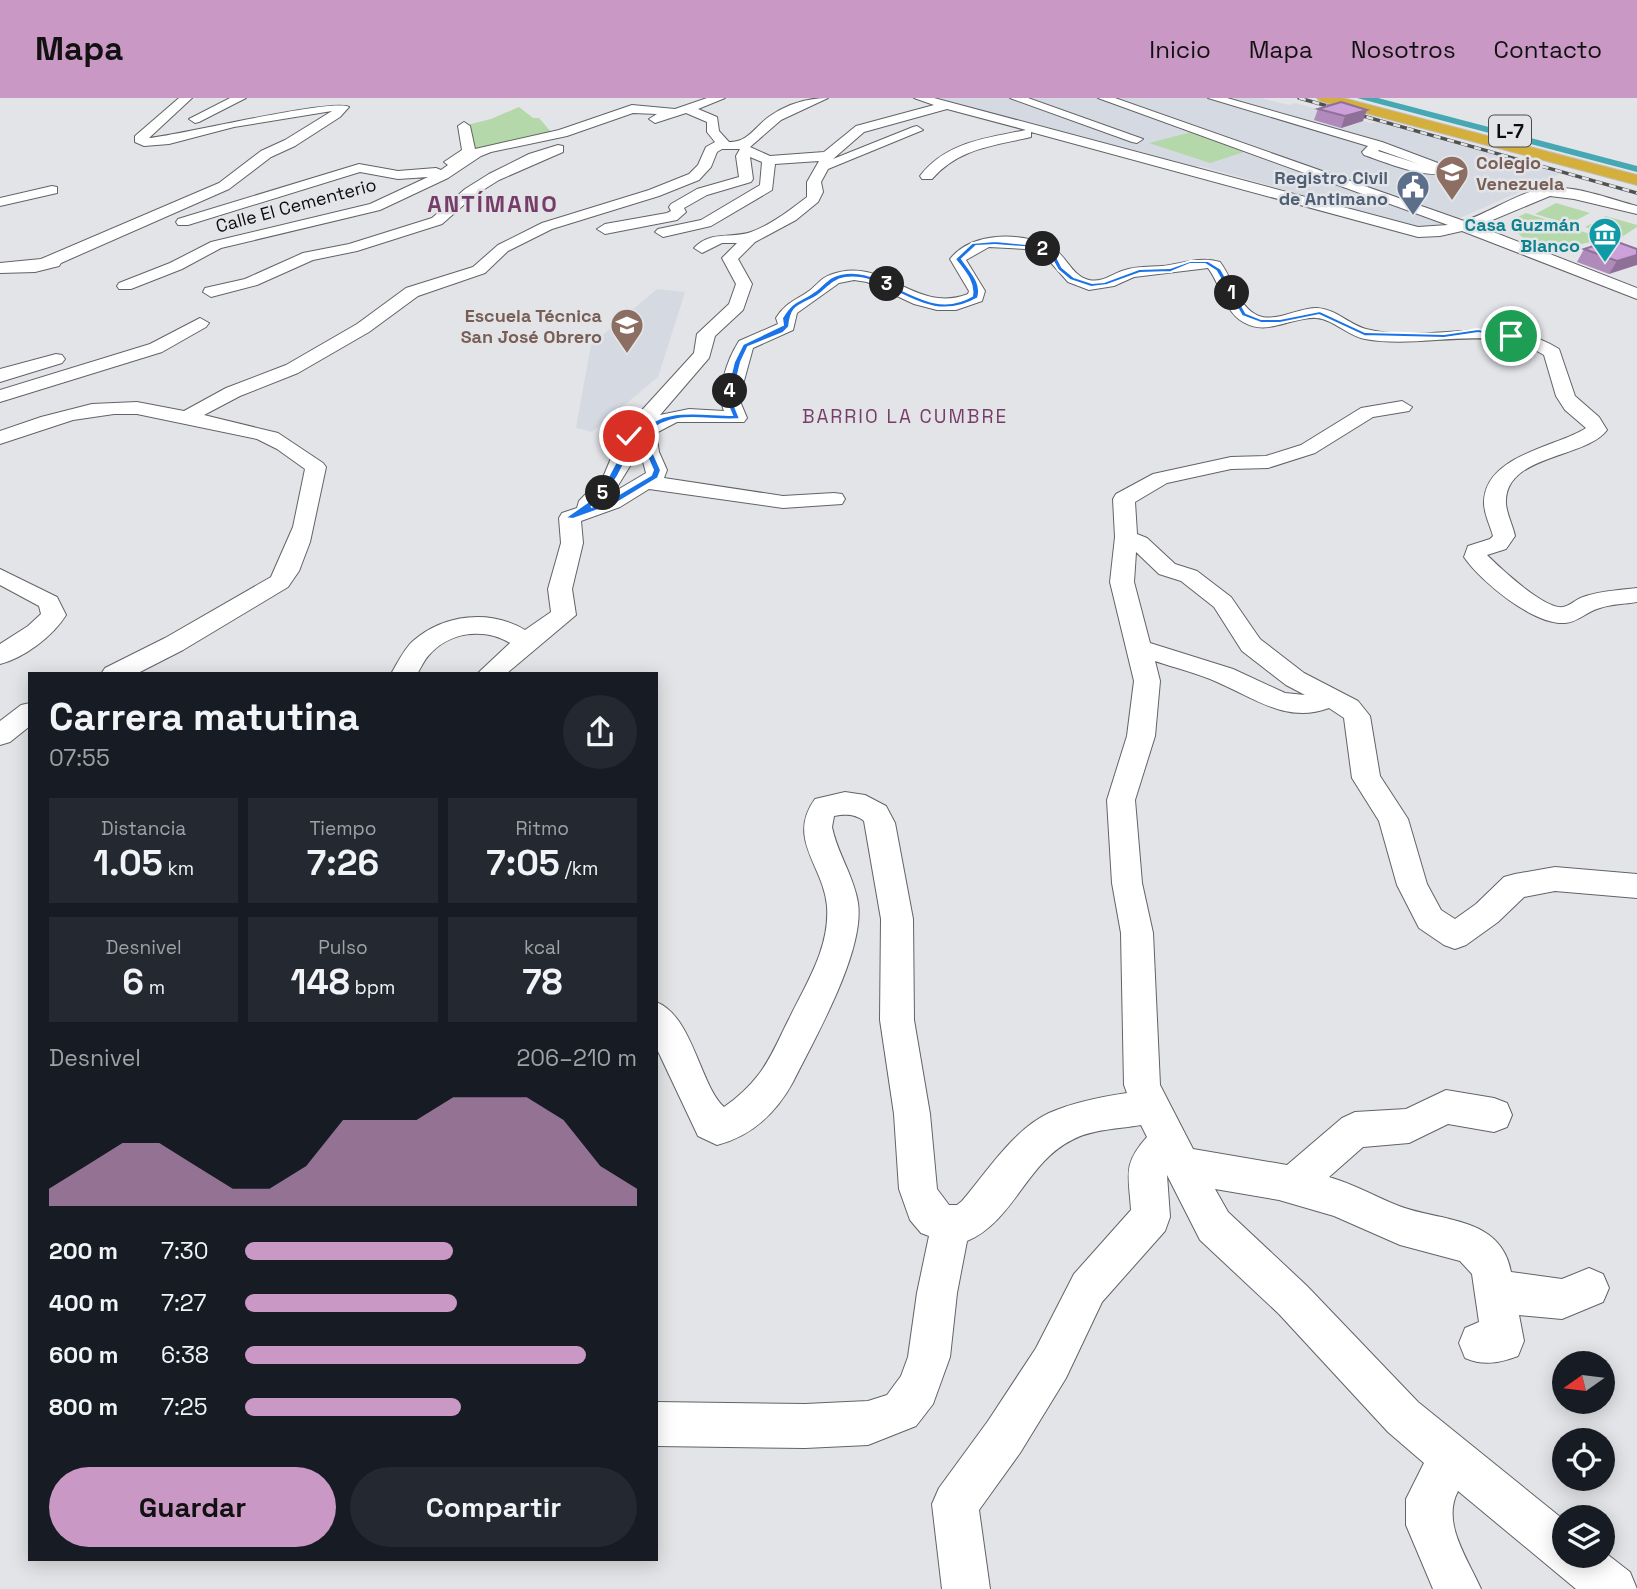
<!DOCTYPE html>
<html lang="es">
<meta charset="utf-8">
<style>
:root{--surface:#171b24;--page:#242831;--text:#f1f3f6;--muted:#9ea1a6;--accent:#ca98c4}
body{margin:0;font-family:"Space Grotesk",sans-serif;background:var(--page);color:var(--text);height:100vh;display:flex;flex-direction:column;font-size:26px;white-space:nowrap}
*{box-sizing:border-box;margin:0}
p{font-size:23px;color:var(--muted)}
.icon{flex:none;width:38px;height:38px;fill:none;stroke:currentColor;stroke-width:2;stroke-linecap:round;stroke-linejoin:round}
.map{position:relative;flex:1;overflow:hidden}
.side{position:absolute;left:28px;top:574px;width:630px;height:889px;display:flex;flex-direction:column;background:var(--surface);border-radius:0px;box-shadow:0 4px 18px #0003}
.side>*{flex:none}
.needle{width:46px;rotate:256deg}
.controls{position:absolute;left:1552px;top:1253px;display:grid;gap:14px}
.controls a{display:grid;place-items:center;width:63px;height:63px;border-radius:50%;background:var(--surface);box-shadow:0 4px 18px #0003;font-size:35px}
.pin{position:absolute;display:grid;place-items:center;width:60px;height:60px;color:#fff;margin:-30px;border:4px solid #fff;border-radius:50%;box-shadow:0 2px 7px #0007}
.km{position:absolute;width:35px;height:35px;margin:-18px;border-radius:50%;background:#222;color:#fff;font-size:19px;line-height:35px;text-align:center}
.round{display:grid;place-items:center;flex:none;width:74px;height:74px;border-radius:37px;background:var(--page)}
.summary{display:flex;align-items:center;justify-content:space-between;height:119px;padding:0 21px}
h1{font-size:38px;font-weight:700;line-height:52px}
.metrics{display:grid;grid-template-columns:repeat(3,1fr);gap:10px;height:119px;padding:7px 21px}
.metrics div{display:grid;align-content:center;border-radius:0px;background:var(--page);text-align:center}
.metrics b{font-size:35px;font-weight:700}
.metrics small{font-size:19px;font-weight:400}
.metrics p{font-size:19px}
.chart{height:196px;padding:14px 21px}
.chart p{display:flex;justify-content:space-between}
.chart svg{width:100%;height:126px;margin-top:7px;fill:var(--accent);opacity:.7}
.primary-button{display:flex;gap:14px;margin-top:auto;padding:14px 21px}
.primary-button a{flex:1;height:80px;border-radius:42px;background:var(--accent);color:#111;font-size:28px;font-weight:700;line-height:80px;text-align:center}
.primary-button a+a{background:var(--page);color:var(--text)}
ul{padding:0 21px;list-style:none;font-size:23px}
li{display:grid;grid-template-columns:112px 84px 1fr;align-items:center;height:52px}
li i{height:18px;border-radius:9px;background:var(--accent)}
header{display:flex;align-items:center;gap:42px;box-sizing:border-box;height:98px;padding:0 35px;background:var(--accent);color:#111}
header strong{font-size:33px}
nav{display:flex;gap:38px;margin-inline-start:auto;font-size:24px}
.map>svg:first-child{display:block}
</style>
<header>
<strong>Mapa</strong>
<nav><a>Inicio</a><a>Mapa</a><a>Nosotros</a><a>Contacto</a></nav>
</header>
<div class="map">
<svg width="1637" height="1491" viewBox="0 0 1637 1491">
<rect width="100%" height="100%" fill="#e3e4e7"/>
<!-- built -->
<path fill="#d5d9e2" d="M 924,0 L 1261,0 L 1289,7 L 1295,5 L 1371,25 L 1377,23 L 1560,76 L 1430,133 L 1200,68 L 1190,71 Z
M 657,191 L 685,194 L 658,279 L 592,334 L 576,330 L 591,247 Z"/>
<!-- green -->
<path fill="#b4d8a9" d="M 519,9 L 533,20 L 539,20 L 553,36 L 476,51 L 467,27 L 491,21 Z
M 1192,34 L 1247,53 L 1210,65 L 1149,45 Z
M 1556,105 L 1590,115 L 1569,126 L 1535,116 Z
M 1526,115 L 1593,137 L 1598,142 L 1546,155 L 1526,143 L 1514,131 L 1516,120 Z
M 1606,118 L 1637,127 L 1637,129 L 1620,140 L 1585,129 Z"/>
<!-- water -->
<path fill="#45a8b3" d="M 1357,0 L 1378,0 L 1637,68 L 1637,74 Z"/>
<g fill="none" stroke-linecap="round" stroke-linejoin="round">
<defs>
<path id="minor" d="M 179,0 L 192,0 L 149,40 C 181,37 332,0 349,9 L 340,19 L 295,48 L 271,59 L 229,91 L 61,165 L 59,168 L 35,174 L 0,175 L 0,165 L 41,161 L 219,85 L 261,53 L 285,42 L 332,13 L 234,29 L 169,46 L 144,48 L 135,44 L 135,38 Z
M 230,0 L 246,0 L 199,24 L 195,25 L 189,21 Z
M 707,0 L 725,0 L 698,11 L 717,19 L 719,33 L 729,44 C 749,44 755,28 770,18 C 787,6 808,0 828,0 L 781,22 L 750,49 L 770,58 L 824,54 L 856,28 L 934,7 L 914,0 L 934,0 L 1418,129 L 1448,127 L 1098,0 L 1115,0 L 1464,123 C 1488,115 1510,100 1535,92 C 1566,83 1606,100 1637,108 L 1637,116 L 1574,101 L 1550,98 L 1478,128 L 1637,190 L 1637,201 L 1462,133 L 1440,138 L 1418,139 L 1031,34 L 1031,39 C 993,48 959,50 932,81 L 922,81 L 920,78 C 946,44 987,40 1026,32 L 947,11 L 864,34 L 833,61 L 913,29 L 917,28 L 923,32 L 828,71 L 821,84 L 823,94 L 818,104 L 796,122 L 755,144 L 738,161 L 752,186 L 743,212 L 715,238 L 709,260 L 660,317 L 689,311 L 724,313 C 716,293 727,262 739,243 L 778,226 L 776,220 C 785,205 796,202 809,193 C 816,188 821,180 830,177 C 884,156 914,217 968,196 L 969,193 L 950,161 C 972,133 1025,133 1054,151 C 1067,159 1072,178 1089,182 C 1103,185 1113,175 1125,172 C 1137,168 1149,169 1162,168 C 1183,166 1198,158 1220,164 C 1232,179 1237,206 1255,216 C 1273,227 1298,209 1317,210 C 1336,211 1348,226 1366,231 C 1432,248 1495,212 1559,251 L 1575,298 L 1599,319 L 1607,332 C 1586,361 1503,356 1506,406 C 1507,417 1513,428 1515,438 L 1506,451 L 1487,457 C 1500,470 1545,512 1563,509 C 1570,508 1576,501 1583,499 C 1600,493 1619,492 1637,490 L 1637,504 C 1625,506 1612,506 1600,510 C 1587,513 1579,524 1565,525 C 1534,527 1481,484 1464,459 L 1468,448 L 1490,441 L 1493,438 C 1490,427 1484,416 1484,405 C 1484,357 1557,349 1586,330 L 1565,312 L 1556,298 L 1544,257 C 1491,224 1424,252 1365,241 C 1348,238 1333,221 1316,220 C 1291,218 1268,239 1243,224 C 1224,213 1221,187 1208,170 L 1134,179 L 1114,188 L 1089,192 L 1068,184 L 1045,158 L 1026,151 L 989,149 L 966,162 L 985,193 L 982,203 L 956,212 L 937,212 L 914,206 L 867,184 L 854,182 L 839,185 L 797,215 L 793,232 L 753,250 L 739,301 L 747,320 L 744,324 L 677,324 L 656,335 L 659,354 L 667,372 L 664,380 L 783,398 L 834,395 L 842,396 L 845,401 L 842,406 L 783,410 L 649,391 L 620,409 L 581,423 L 583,445 L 572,491 L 576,517 L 506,576 L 477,576 L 510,545 C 484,529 449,534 429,557 C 424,562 421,570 417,576 L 391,576 C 397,566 404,551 413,543 C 444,516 490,511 525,532 L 551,514 L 548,491 L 561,445 L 559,420 L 562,415 L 577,410 L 579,403 L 604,377 L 622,334 L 694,255 L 697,236 L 729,206 L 736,186 L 722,160 L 737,145 L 722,145 L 702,155 L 694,150 C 711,132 731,141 751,134 C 771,127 790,112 807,99 L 807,84 L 819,63 L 775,66 L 772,92 L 711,128 L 663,139 L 655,134 L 658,131 L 701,122 L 760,87 L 762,64 L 750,59 L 753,81 L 751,84 L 707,97 L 684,110 L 686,114 L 677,122 L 605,136 L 597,131 L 605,126 L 667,115 L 671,113 L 669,109 L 671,106 L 697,91 L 739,79 L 736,58 L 740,51 L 722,51 L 717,54 L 711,69 L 699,82 L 659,98 L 552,131 L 508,153 L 485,175 L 418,198 L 369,234 L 298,275 L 240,298 L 204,317 L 278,335 L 323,365 L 326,369 L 310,444 L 299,473 L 288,489 L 183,552 L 136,576 L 101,576 L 105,570 L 165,540 L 271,479 L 293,429 L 305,371 L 277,351 L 257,341 L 137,316 L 114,316 L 73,322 L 0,346 L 0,333 L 41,319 L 92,306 L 137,304 L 184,313 L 226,290 L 286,267 L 357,226 L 406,190 L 473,169 L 498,147 L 542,125 L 649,92 L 689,76 L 698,67 L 706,49 L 715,44 L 707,34 L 707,24 L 686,15 L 655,25 L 649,21 L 657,16 L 633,15 L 567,38 L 491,54 L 481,58 L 448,80 L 380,112 L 221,150 L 182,171 L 131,191 L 119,191 L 117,188 L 119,185 L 170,165 L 211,144 L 370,106 L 428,79 L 398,81 L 360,74 L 188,127 L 178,127 L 176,124 L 178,121 L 359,66 L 398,73 L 436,70 L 441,72 L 448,67 L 444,64 L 462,52 L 458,28 L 464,24 L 470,28 L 475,51 L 559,32 L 632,7 L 675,11 ZM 638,345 L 646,375 L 614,394 L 630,368 Z
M 1010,0 L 1028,0 L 1143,41 L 1137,45 L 1132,44 Z
M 1208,0 L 1227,0 L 1382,44 L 1454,71 C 1436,86 1385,64 1364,57 L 1362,54 L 1368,48 ZM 1379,52 L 1419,66 L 1378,53 Z
M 558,47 L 563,48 L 563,54 L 499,82 L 475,97 L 442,126 L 357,153 L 313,162 L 257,187 L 211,199 L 203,194 L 205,190 L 245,181 L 303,155 L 349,146 L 432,120 L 465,91 L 489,76 L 529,56 Z
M 52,88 L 57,89 L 57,95 L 0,108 L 0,100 Z
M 200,220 L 209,225 L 206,229 L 162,254 L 0,304 L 0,292 L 150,246 Z
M 56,256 L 62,257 L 65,261 L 62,265 L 0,284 L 0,271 Z
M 1402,303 L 1412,309 L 1409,313 L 1373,319 L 1315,355 L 1268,370 L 1231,371 L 1167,385 L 1135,404 L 1137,436 L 1147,440 L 1175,466 L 1197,473 L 1231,499 L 1260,541 L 1304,575 L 1358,603 L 1370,618 L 1380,678 L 1408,721 L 1427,786 L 1441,812 L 1455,821 L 1476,806 L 1504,779 L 1515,776 L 1555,769 L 1637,776 L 1637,800 L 1555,793 L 1524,799 L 1498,824 L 1466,847 L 1455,851 L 1444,847 L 1419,830 L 1397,787 L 1379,723 L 1352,680 L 1344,620 L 1329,610 C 1287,626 1254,600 1217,584 C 1197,575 1175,570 1155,563 L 1160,583 L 1155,638 L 1135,702 L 1142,785 L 1153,835 L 1160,987 L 1193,1051 L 1287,1067 L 1342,1020 L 1355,1014 L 1406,1011 L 1446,992 L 1494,1000 L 1507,1005 L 1512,1017 L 1507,1029 L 1494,1034 L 1448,1026 L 1409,1045 L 1363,1049 L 1329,1079 C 1354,1086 1376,1099 1399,1108 C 1441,1124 1501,1118 1511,1174 L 1562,1181 L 1589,1170 L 1603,1176 L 1609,1190 L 1603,1204 L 1562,1221 L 1519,1217 L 1524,1243 L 1518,1258 C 1499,1265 1484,1268 1465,1260 L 1459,1245 L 1465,1230 L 1479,1224 L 1472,1176 L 1460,1163 L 1400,1147 L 1334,1118 L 1279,1102 L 1215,1091 L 1228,1114 L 1307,1188 L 1418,1304 L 1564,1422 L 1564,1458 L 1603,1458 L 1603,1453 L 1630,1474 L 1637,1491 L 1576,1491 L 1458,1393 C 1441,1425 1468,1461 1481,1491 L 1433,1491 L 1406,1427 L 1406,1401 L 1424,1365 L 1388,1334 L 1279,1216 L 1200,1142 L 1167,1077 L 1170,1119 L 1165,1133 L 1102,1204 L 1066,1280 L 1020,1355 L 979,1412 L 990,1491 L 942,1491 L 932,1406 L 939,1390 L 988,1323 L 1036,1250 L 1074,1176 L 1131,1112 C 1129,1077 1122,1067 1147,1039 L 1141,1027 C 1119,1031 1092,1031 1072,1042 C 1027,1064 1013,1124 967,1143 L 957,1195 L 950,1259 L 933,1306 L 916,1328 L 868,1347 L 805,1350 L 656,1348 L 656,1304 L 805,1306 L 868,1303 L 887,1297 L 901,1278 L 908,1259 L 917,1195 L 929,1138 L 921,1135 L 910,1122 L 899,1091 L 894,1016 L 880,922 L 881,821 L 864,723 C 855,716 846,716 834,718 L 832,729 C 837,755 854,778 858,805 C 865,853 815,940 793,984 C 776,1015 752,1038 717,1047 L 698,1038 L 656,949 L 656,904 C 693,918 700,988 724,1009 C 737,1000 749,989 759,976 C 772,959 780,938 790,919 C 807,884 830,849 827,808 C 824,768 786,741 815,701 L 845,694 L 865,697 L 886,708 L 895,725 L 913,821 L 914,922 L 930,1016 L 937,1091 L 949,1107 L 957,1107 L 962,1103 C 987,1074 1013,1032 1049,1015 C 1074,1004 1100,999 1127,995 L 1124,987 L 1121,835 L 1112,785 L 1107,702 L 1127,638 L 1134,583 L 1110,484 L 1115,439 L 1113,401 L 1116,396 L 1153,376 L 1231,359 L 1266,358 L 1301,347 L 1361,310 ZM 1136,454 L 1159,476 L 1181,483 L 1214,509 L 1242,553 L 1286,587 L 1305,597 L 1285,595 L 1233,571 L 1150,545 L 1134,484 Z
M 0,471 L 57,499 L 66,517 C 53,538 24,560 0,566 L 0,546 L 28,528 L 41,516 L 39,508 L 0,487 Z
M 30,605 L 30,628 L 10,644 L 0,647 L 0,623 L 21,607 Z"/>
<path id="highway" d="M 1317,0 L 1343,0 L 1637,77 L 1637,87 L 1320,3 Z"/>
</defs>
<!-- minor casing -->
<use href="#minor" stroke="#626366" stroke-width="2"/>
<!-- highway casing -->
<use href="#highway" stroke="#c0c0c0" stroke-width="2"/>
<!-- minor -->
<use href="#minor" fill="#fff" fill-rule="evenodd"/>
<!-- highway -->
<use href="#highway" fill="#d5af3c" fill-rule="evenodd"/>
<defs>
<path id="rail" d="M 1299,0 L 1637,95"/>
</defs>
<!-- rail casing -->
<use href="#rail" stroke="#505152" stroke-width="3.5"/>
<!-- rail -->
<use href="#rail" stroke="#e3e4e7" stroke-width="2.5" stroke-dasharray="7" stroke-linecap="butt"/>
</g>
<!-- wall -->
<path fill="#af8abb" d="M 1318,11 L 1363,23 L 1341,30 L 1314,22 Z
M 1584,151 L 1637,151 L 1609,176 L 1577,164 Z"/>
<!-- shaded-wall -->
<path fill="#8f7098" d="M 1367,12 L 1363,23 L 1341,30 L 1345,18 Z
M 1637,157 L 1637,167 L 1609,176 L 1617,163 Z"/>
<!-- building -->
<path fill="#cca0d9" stroke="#8f7098" stroke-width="2" d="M 1341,4 L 1367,12 L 1345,18 L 1318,11 Z
M 1612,142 L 1637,151 L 1637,157 L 1617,163 L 1584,151 Z"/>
<!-- route -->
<path fill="#1a73e8" stroke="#fff" stroke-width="2" d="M 995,143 L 1036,147 L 1054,153 L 1062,169 L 1074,179 L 1092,185 L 1104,184 L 1139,171 L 1170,170 L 1190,163 L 1208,163 L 1221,171 L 1246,215 L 1261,221 L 1280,221 L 1320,213 L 1365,234 L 1444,236 L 1478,231 L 1514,238 L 1511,240 L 1478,235 L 1444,240 L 1364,238 L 1319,217 L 1280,225 L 1261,225 L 1242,218 L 1216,173 L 1205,166 L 1190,166 L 1171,174 L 1140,175 L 1107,187 L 1091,189 L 1070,182 L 1058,172 L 1049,156 L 1035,150 L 995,147 L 976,148 L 962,161 C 970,173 983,185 978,200 C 923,232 889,173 845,180 C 831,182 825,194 814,200 C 796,209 791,209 789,229 L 783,235 L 748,249 L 741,264 L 732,301 L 740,321 C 710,324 673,311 650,334 L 653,354 L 661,372 L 658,380 L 615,406 L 573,421 L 565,420 L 599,396 L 623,351 L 626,336 L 633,338 C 628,364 612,394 591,409 L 609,402 L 651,377 L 653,372 L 645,354 L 642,333 C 664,308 702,317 732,317 L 725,301 L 734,264 L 743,246 L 783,227 L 782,220 C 794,200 799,205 815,193 C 821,189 826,182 832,179 C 880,157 921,228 972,198 C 975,184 963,172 955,161 L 972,145 Z"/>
<!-- icons -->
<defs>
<symbol id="school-pin" viewBox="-11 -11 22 30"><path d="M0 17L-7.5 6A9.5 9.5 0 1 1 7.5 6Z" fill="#8d6e63" stroke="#e3e4e7"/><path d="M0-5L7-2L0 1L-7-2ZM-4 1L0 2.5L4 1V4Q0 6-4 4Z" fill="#fff"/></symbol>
<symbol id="civic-pin" viewBox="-11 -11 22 30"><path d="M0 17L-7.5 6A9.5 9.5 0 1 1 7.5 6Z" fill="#5c6f8a" stroke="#e3e4e7"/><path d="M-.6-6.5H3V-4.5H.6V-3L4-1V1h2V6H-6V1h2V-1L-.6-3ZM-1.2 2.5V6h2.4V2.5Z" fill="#fff"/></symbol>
<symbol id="museum-pin" viewBox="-11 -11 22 30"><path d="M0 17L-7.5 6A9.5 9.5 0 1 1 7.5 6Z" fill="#0f9aa8" stroke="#e3e4e7"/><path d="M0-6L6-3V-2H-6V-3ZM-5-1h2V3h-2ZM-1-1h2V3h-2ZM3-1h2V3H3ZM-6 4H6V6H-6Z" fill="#fff"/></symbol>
</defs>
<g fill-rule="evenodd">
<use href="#school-pin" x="1433" y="55" width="38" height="52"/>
<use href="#civic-pin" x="1394" y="70" width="38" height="52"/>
<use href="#museum-pin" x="1586" y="117" width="38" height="52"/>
<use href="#school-pin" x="608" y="208" width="38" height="52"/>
</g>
<g text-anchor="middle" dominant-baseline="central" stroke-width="5" stroke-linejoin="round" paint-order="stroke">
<!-- far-education labels -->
<g font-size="18" font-weight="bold" fill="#785e54" stroke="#e3e4e7" text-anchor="start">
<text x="1476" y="64">Colegio<tspan x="1476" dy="21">Venezuela</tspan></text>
<text x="602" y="217" text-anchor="end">Escuela Técnica<tspan x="602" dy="21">San José Obrero</tspan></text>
</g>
<!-- far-service labels -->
<g font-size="18" font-weight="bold" fill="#4e5e75" stroke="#e3e4e7" text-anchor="end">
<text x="1388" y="79">Registro Civil<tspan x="1388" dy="21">de Antimano</tspan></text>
</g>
<!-- far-street labels -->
<g font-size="18" fill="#0b0c0c" stroke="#e3e4e7">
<text transform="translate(296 107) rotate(-15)">Calle El Cementerio</text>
</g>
<!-- far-culture labels -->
<g font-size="18" font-weight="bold" fill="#0d838f" stroke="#e3e4e7" text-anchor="end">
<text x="1580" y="126">Casa Guzmán<tspan x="1580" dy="21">Blanco</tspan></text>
</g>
<!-- shield labels -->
<rect fill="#e3e4e7" stroke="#4c4d4e" stroke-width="2" x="1489" y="17.5" width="42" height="31" rx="5"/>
<g font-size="19" font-weight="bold" fill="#0b0c0c">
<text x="1510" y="33">L-7</text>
</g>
<!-- far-neighbourhood labels -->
<g font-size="19" letter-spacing="2" fill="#773d69" stroke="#e3e4e7">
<text x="905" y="318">BARRIO LA CUMBRE</text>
</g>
<!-- far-district labels -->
<g font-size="23" font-weight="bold" letter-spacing="2" fill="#773d69" stroke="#e3e4e7">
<text x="493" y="106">ANTÍMANO</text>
</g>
</g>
</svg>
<div class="controls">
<a><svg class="needle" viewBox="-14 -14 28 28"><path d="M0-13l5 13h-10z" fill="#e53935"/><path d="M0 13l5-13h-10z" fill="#9ea1a6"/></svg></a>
<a><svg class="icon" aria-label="locate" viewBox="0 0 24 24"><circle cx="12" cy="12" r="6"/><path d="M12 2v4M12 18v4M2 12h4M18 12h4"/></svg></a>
<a><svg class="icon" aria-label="layers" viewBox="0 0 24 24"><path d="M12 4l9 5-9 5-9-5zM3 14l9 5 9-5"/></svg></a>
</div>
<div class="pin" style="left:1511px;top:238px;background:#1e9e55"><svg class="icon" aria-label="arrive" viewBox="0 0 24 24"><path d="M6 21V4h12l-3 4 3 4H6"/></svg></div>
<div class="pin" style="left:629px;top:338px;background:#d93025"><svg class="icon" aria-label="check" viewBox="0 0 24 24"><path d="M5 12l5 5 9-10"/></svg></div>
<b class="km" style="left:1232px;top:195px">1</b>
<b class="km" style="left:1043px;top:151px">2</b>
<b class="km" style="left:887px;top:186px">3</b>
<b class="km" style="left:730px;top:293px">4</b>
<b class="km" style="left:603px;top:395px">5</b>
<section class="side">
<div class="summary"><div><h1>Carrera matutina</h1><p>07:55</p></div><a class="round"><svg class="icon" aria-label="share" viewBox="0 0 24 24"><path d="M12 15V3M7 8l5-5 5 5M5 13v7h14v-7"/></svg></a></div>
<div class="metrics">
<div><p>Distancia</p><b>1.05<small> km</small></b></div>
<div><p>Tiempo</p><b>7:26</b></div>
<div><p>Ritmo</p><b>7:05<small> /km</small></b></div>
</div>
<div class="metrics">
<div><p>Desnivel</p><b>6<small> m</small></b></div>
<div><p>Pulso</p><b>148<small> bpm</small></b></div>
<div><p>kcal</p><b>78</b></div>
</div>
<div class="chart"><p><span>Desnivel</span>206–210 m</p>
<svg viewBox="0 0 160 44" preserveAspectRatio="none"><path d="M0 44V38L10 30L20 22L30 22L40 30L50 38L60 38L70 30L80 14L90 14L100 14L110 6L120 6L130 6L140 14L150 30L160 38V44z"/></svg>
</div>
<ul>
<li><b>200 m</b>7:30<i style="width:53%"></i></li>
<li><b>400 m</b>7:27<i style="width:54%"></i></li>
<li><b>600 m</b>6:38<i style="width:87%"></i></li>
<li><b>800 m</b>7:25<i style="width:55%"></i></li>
</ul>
<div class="primary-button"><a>Guardar</a><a>Compartir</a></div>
</section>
</div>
